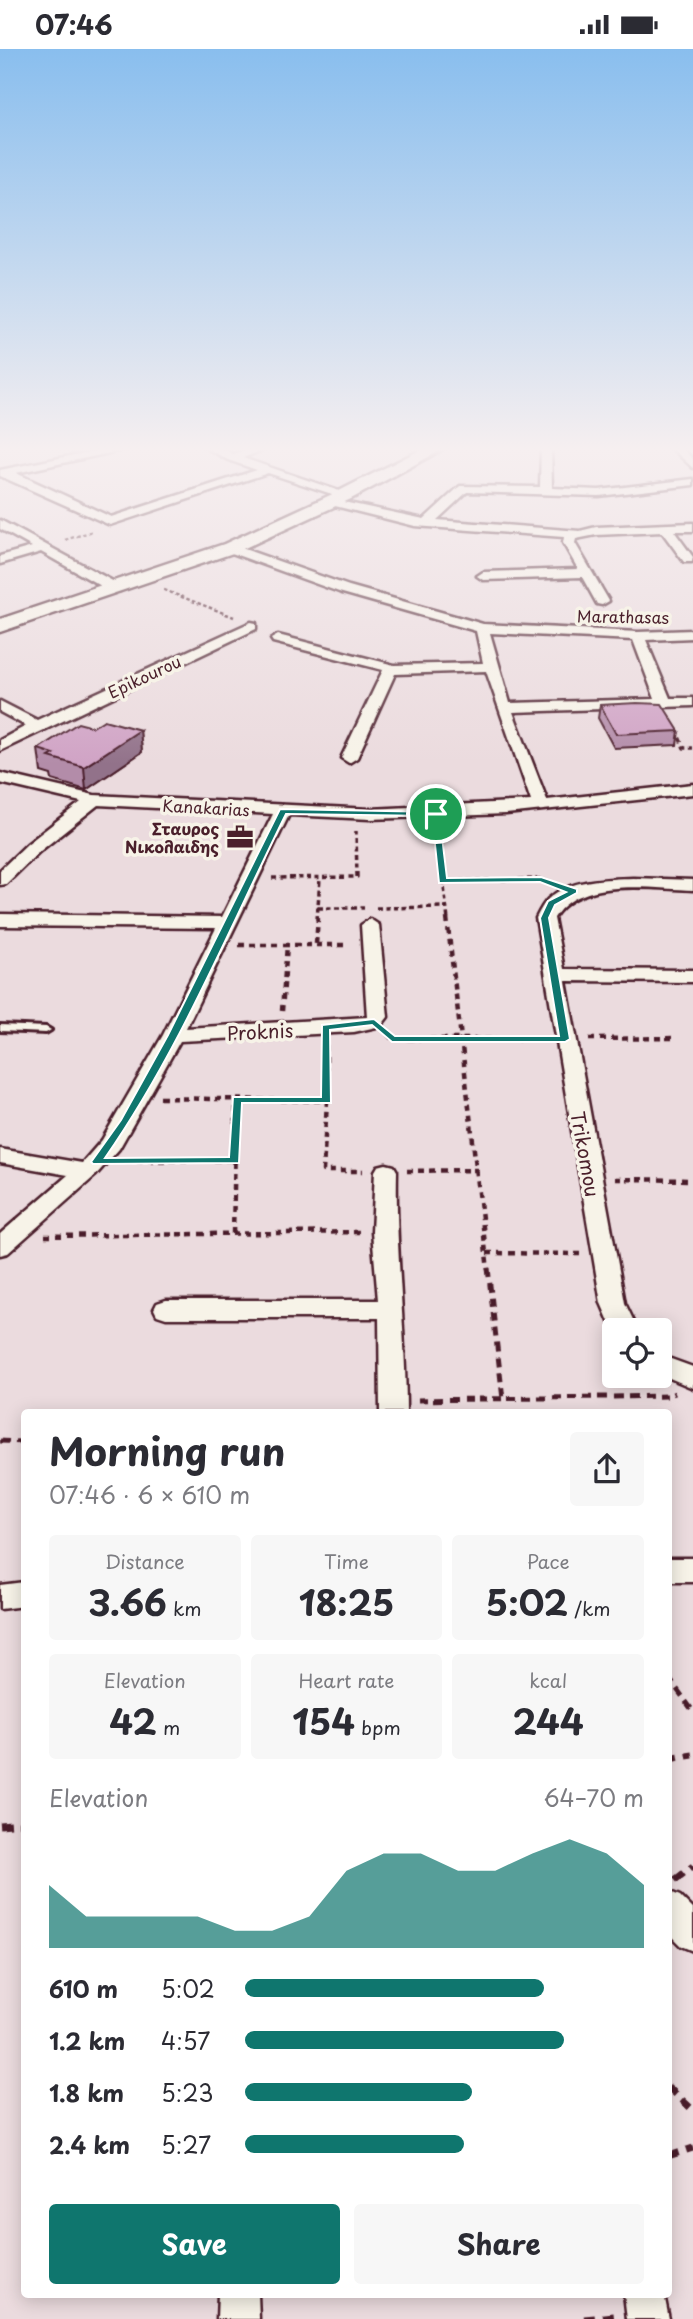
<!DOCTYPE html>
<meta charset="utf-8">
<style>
:root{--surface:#fff;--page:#f7f7f7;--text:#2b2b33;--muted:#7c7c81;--accent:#0f766e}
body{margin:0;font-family:"Playpen Sans",sans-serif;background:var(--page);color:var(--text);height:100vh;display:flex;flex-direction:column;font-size:26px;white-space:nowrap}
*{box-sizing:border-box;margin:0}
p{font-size:23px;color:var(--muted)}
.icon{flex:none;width:38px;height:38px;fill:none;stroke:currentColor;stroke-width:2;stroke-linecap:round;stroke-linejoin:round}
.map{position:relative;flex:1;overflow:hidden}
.details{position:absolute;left:21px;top:1360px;width:651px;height:889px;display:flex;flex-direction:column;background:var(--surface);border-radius:7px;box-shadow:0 4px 18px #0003}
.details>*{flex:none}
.controls{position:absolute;left:602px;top:1269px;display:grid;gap:14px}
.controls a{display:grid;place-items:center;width:70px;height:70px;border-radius:7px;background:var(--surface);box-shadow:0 4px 18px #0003;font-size:35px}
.pin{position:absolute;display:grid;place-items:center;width:60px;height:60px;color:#fff;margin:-30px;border:4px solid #fff;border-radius:50%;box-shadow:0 2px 7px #0007}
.round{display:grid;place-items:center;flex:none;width:74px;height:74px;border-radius:7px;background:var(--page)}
.overview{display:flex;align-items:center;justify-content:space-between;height:119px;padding:0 28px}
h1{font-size:38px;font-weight:700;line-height:52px}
.figures{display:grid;grid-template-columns:repeat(3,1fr);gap:10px;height:119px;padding:7px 28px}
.figures div{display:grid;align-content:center;border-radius:7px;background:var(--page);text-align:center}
.figures b{font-size:35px;font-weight:700}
.figures small{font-size:19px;font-weight:400}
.figures p{font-size:19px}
.chart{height:196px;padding:14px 28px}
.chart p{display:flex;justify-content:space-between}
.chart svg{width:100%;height:126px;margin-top:7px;fill:var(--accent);opacity:.7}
.action{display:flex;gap:14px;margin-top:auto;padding:14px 28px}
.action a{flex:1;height:80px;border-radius:7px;background:var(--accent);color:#fff;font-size:28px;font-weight:700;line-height:80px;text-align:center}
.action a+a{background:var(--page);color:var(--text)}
ul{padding:0 28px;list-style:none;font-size:23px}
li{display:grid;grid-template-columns:112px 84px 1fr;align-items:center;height:52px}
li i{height:18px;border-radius:9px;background:var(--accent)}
.status{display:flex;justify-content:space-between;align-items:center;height:49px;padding:0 35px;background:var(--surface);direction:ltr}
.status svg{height:19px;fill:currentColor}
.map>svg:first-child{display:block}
</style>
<div class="status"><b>07:46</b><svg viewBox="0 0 49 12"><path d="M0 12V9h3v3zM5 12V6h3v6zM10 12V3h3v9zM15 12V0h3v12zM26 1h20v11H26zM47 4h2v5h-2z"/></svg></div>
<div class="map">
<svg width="693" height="2270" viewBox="0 0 693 2270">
<rect width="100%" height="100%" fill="#ebdbde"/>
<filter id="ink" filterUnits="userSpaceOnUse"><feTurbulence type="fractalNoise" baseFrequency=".0143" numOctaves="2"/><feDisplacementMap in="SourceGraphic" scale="14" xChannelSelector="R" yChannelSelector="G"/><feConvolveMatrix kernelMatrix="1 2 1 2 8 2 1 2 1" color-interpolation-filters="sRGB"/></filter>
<g filter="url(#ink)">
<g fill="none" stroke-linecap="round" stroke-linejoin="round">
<defs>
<path id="lane" d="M 0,976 L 46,978 L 51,981 L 46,984 L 0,982 Z"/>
<path id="street" d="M 119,397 L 142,397 L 16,424 L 111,468 L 257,421 L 228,411 L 203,397 L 217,397 L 233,405 L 256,397 L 272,397 L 243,409 L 351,446 L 341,448 L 268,424 L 110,476 L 0,427 L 0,421 Z
M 551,397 L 552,439 L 599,441 L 693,430 L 693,436 L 599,447 L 467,443 L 437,471 L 580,482 L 596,478 L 693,474 L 693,482 L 674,482 L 693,508 L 692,513 L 684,513 L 662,483 L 596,486 L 576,490 L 575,494 L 609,552 L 602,556 L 597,555 L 582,528 L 483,531 L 477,527 L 483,523 L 578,520 L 563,494 L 564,488 L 415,477 L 323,454 L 329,450 L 424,470 L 460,437 L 540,438 L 541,398 Z
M 669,397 L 680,397 L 693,410 L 693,419 Z
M 0,471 L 120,536 L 122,539 L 120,542 L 110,542 L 41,503 L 0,515 L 0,507 L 32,498 L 0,480 Z
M 230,495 L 349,537 L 483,575 L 638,583 L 693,581 L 693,589 L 646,591 L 670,649 L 693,649 L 693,657 L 513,663 L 547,751 L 693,735 L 693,745 L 506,765 L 370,770 L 289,766 L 186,979 L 367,968 L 361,876 L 370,870 L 379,876 L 388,968 L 381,977 L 354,983 L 180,992 L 119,1100 L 95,1127 L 8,1204 L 0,1206 L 0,1185 L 68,1126 L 0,1114 L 0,1100 L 82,1114 L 102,1091 L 163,986 L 216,879 L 0,877 L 0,865 L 222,868 L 273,765 L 98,756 L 39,803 L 6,835 L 0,836 L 0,821 L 27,795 L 81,753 L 0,734 L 0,724 L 94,746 L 370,760 L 531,752 L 486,622 L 395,625 L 357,709 L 349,714 L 341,709 L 383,621 L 273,593 L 271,590 L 278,586 L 394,616 L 483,614 L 476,582 L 339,543 L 226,502 L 226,496 ZM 490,584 L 633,591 L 655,650 L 510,654 Z
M 251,573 L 256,574 L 256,580 L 0,702 L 0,691 L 26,677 L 0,663 L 0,652 L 37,671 Z
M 633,829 L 693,831 L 693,841 C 651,840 580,827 554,869 L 564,920 L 693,921 L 693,933 L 566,932 L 625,1254 L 638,1281 L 614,1281 L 614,1284 L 601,1254 L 536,869 C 539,863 543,855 548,850 C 569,830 606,830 633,829 Z
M 386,1115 L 394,1117 L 397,1122 C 395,1203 406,1283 406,1363 L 380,1363 L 379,1269 L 166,1269 L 157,1266 L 154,1260 L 157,1254 L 166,1251 L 378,1251 L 372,1183 L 375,1122 L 378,1117 Z
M 660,1306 L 693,1318 L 693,1339 L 660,1325 Z
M 668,1509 L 693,1509 L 693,1533 L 668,1533 Z
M 24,1533 L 24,1557 L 0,1560 L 0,1536 Z
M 668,1842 L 680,1847 L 693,1860 L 693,1902 L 681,1897 L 668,1884 Z
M 218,2245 L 258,2245 L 259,2270 L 217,2270 Z
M 624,2245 L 664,2245 L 669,2270 L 627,2270 Z"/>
<path id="secondary" d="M 428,397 L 449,397 L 351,450 L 236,503 L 0,583 L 0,570 L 224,495 L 339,442 Z"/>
</defs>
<!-- lane casing -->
<use href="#lane" stroke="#4a1f2b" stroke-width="6"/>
<!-- street casing -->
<use href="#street" stroke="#4a1f2b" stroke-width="5"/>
<!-- secondary casing -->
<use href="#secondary" stroke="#4a1f2b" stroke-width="5"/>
<!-- path-far4 -->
<path stroke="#4a1f2b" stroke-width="2.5" stroke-dasharray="3.5 2.5" stroke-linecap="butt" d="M 65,491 L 93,482
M 164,541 L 234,568"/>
<!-- path-far3 -->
<path stroke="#4a1f2b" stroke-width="3.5" stroke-dasharray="5 3.5" stroke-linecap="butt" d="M 676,681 L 684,699 L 693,699
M 437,780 L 448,871
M 272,829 L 357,828 L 356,782
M 442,832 L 541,830 L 549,834
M 318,859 L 364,859
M 376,859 L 446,858
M 317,871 L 320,829"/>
<!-- path-far2 -->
<path stroke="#4a1f2b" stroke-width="4.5" stroke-dasharray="6 5" stroke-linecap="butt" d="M 447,869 L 488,1221
M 316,895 L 318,869
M 239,896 L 349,896
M 282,962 L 287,896
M 388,985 L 392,990 L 545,990
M 589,990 L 677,989
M 326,996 L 327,1052 L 323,1122 L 363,1122
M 160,1049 L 327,1052
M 126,1112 L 235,1111
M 407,1122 L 477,1121
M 615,1130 L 693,1131
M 233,1185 L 236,1051
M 45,1187 L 362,1183
M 487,1204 L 580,1205"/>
<!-- path-far1 -->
<path stroke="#4a1f2b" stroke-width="5" stroke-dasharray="9 6" stroke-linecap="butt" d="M 488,1219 L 503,1350
M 418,1351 L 668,1347 L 675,1344
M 0,1392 L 24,1393
M 668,1628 L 693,1662"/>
<!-- path -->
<path stroke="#4a1f2b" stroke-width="7" stroke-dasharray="11 8" stroke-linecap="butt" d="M 668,1710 L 693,1706
M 0,1776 L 24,1774
M 675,1831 L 693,1817
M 668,2038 L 693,2061
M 668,2107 L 693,2099
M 584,2270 L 614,2267"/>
<!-- lane -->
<use href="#lane" fill="#f7f3e8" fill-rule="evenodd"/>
<!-- street -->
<use href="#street" fill="#f7f3e8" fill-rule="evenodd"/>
<!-- secondary -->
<use href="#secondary" fill="#f7f3e8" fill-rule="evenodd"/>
</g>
<!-- wall -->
<path fill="#b38ca9" stroke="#4a1f2b" stroke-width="2" d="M 600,656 L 679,682 L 677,696 L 614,699 L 598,669 Z
M 93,678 L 140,681 L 142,703 L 86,741 L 52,731 L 51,726 L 41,723 L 38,700 Z"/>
<!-- shaded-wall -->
<path fill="#92728a" stroke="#4a1f2b" stroke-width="2" d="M 140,681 L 142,703 L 86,741 L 84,718 Z"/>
<!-- building -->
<path fill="#d0a3c5" stroke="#4a1f2b" stroke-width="2" d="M 637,654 L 662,655 L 679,682 L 616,685 L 600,656 Z
M 104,671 L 140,681 L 84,718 L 49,708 L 54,705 L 38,700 L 78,674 L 93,678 Z"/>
</g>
<!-- sky -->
<linearGradient id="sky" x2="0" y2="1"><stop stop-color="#89beee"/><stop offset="0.56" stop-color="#f6eff0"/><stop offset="1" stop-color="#f6eff0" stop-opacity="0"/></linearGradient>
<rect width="693" height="715" fill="url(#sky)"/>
<!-- route -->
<path fill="#0f766e" stroke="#fff" stroke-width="2" fill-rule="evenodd" d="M 280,760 L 439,763 L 447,829 L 541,828 L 577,840 L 577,844 L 555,856 L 549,869 L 570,990 L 565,993 L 392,993 L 372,976 L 330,981 L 331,1054 L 242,1054 L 239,1114 L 93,1115 L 91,1113 L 121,1071 L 168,986 ZM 286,765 L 432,767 L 439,834 L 540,833 L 566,843 L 548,852 L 540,869 L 559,987 L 395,987 L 374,970 L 322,976 L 321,1048 L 233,1048 L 229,1108 L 105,1109 C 179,1003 229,880 286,765 Z"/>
<!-- icons -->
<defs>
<symbol id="office-bare" viewBox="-9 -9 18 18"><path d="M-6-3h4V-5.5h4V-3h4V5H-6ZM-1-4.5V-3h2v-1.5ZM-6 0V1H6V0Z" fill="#4a1f2b" stroke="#f7f3e8" stroke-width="2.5" paint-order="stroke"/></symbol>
</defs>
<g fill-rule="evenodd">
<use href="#office-bare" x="221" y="769" width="38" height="38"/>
</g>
<g text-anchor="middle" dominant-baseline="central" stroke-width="7" stroke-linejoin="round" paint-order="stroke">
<!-- far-street labels -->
<g font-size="16" fill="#4a1f2b" stroke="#f7f3e8">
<text transform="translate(623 567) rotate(1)">Marathasas</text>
<text transform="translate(144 627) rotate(-25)">Epikourou</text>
<text transform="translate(206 758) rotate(3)">Kanakarias</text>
</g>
<!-- far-poi labels -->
<g font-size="16" font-weight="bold" fill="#4a1f2b" stroke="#f7f3e8" text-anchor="end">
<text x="219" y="779">Σταυρος<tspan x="219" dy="18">Νικολαιδης</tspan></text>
</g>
<!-- street labels -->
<g font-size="19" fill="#4a1f2b" stroke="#f7f3e8">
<text transform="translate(260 982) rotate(-3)">Proknis</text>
<text transform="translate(586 1105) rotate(80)">Trikomou</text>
</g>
</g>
</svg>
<div class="controls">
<a><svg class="icon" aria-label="locate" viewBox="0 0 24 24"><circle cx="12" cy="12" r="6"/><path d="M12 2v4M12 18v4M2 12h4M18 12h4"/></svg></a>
</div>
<div class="pin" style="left:436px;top:765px;background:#1e9e55"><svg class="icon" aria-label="arrive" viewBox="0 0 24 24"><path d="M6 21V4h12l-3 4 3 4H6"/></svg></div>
<section class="details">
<div class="overview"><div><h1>Morning run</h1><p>07:46 · 6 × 610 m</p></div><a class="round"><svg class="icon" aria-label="share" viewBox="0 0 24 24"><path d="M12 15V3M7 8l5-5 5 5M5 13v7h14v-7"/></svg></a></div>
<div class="figures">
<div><p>Distance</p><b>3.66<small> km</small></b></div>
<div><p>Time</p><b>18:25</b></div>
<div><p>Pace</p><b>5:02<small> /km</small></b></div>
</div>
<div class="figures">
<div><p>Elevation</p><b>42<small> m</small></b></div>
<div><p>Heart rate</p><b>154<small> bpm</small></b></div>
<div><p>kcal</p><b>244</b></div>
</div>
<div class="chart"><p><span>Elevation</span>64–70 m</p>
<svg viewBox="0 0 160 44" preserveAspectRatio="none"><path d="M0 44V22L10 33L20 33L30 33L40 33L50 38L60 38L70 33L80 17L90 11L100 11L110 17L120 17L130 11L140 6L150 11L160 22V44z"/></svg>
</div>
<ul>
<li><b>610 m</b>5:02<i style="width:75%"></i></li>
<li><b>1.2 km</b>4:57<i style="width:80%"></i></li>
<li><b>1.8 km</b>5:23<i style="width:57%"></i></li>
<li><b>2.4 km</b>5:27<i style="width:55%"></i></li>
</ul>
<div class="action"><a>Save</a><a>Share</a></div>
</section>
</div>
